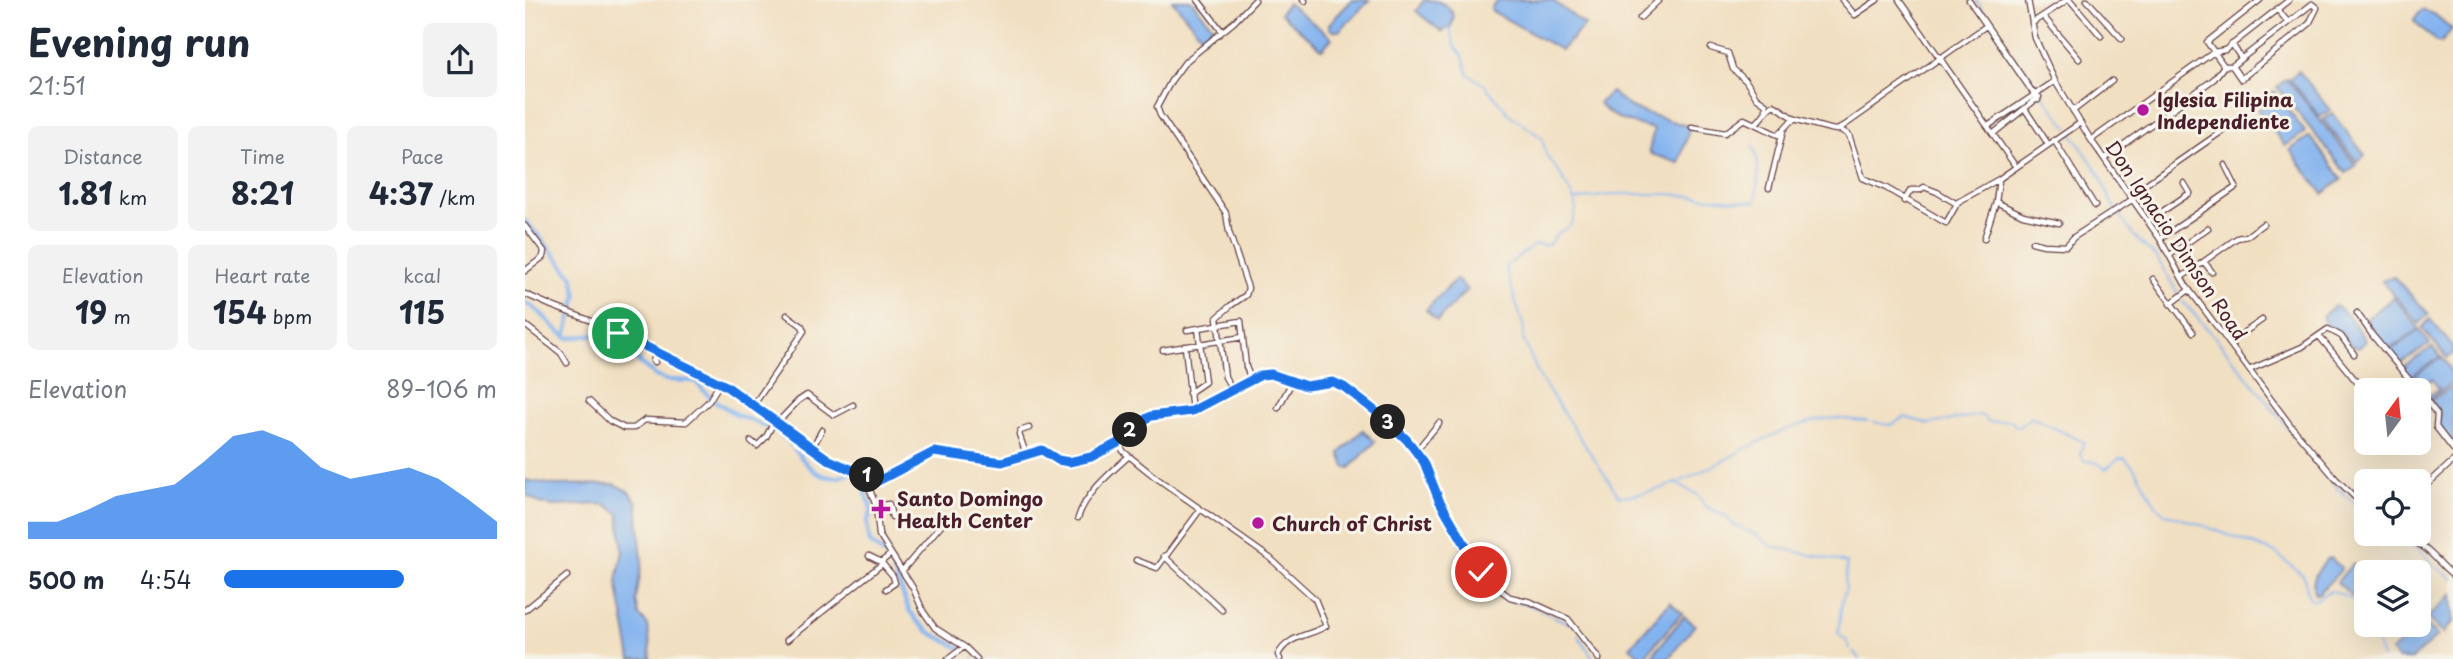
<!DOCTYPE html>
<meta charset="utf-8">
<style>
:root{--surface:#fff;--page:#f2f2f3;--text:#1f2937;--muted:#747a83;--accent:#1a73e8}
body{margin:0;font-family:"Playpen Sans",sans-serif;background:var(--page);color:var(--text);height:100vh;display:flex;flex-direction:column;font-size:26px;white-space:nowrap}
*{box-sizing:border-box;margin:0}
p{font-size:23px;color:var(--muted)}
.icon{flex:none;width:38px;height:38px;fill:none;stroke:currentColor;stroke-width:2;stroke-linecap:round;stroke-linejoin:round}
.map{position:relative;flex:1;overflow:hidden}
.panel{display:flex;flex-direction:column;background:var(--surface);width:525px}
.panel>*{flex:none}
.needle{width:46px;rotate:15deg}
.tools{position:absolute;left:1829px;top:378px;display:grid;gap:14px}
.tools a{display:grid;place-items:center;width:77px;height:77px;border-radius:10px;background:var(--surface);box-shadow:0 7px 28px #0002;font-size:35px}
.pin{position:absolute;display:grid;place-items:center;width:60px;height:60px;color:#fff;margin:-30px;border:4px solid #fff;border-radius:50%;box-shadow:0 2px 7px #0007}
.km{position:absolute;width:35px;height:35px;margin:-18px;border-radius:50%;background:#222;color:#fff;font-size:19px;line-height:35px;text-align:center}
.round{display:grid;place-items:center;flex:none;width:74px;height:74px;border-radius:10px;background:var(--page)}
.summary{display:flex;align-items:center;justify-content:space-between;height:119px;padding:0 28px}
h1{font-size:38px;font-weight:700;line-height:52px}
.stats{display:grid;grid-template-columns:repeat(3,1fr);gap:10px;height:119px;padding:7px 28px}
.stats div{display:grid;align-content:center;border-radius:10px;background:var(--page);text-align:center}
.stats b{font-size:30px;font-weight:700}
.stats small{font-size:19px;font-weight:400}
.stats p{font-size:19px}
.chart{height:196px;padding:14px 28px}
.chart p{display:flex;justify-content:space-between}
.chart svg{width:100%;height:126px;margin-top:7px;fill:var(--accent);opacity:.7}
ul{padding:0 28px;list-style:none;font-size:23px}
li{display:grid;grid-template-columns:112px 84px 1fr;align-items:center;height:52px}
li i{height:18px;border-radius:9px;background:var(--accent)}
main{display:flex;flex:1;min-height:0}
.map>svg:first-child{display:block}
</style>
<main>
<section class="panel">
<div class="summary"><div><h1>Evening run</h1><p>21:51</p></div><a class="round"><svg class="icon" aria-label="share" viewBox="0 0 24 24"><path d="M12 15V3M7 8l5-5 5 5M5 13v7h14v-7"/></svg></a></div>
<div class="stats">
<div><p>Distance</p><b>1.81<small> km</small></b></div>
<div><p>Time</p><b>8:21</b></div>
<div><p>Pace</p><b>4:37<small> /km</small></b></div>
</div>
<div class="stats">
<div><p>Elevation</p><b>19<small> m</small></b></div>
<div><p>Heart rate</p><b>154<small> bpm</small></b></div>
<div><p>kcal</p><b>115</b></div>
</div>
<div class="chart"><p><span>Elevation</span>89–106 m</p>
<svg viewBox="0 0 160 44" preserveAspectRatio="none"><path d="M0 44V38L10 38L20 34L30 29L40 27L50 25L60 17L70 8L80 6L90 10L100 19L110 23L120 21L130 19L140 23L150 30L160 38V44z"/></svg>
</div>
<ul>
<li><b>500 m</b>4:54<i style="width:66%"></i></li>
</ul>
</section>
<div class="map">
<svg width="1928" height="659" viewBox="0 0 1928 659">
<rect width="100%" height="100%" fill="#f7f3e8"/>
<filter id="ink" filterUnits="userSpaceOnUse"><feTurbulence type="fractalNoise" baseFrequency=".0143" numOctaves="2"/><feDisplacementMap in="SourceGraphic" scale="14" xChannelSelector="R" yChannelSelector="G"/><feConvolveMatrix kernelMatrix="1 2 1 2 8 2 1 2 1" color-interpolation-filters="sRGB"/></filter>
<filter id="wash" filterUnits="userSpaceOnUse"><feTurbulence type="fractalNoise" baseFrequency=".00686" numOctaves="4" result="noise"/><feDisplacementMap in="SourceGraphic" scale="28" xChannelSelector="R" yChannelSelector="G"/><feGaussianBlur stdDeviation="1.57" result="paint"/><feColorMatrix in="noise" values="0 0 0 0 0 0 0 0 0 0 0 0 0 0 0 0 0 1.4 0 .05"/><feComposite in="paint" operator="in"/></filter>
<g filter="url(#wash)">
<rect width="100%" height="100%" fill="#f1dfc1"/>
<!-- water -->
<path fill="#84b4ef" stroke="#676a8d" stroke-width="2" d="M 647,0 L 666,0 L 690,29 L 679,39 Z
M 827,0 L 845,0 L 814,31 L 808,31 L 804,28 L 804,24 Z
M 899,0 C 913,0 923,3 929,16 L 926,26 L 917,32 L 891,11 Z
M 974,0 L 1027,0 L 1060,25 L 1036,50 L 967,11 L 966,7 Z
M 763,3 L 807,38 L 797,49 L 755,13 Z
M 1897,10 L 1909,14 L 1927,29 L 1916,43 L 1911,41 L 1890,22 L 1889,19 Z
M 1774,71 L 1805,110 L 1795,117 L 1765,79 Z
M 1762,79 L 1831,165 L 1821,173 L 1752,87 Z
M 1749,91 L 1780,132 L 1760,146 L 1733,110 L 1745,101 L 1742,97 Z
M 1086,92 L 1108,109 L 1165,127 L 1154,163 L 1126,154 L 1124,151 L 1129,129 C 1111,124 1085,120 1074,103 Z
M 1807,113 L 1840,155 L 1832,162 L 1798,120 Z
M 1785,136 L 1817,179 L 1798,194 L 1765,150 Z
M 1868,276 L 1904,314 L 1894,324 L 1857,281 Z
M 931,279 L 942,290 L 912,321 L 901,310 Z
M 1869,297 L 1894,329 L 1863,350 L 1839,321 Z
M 1810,306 C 1823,311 1833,330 1841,341 L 1834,348 C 1823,346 1822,339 1814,332 C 1806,324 1802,331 1797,316 Z
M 1905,319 L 1928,347 L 1928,354 L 1922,358 L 1897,328 Z
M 1894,330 L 1905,344 L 1874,364 L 1864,352 Z
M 1907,347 C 1917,358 1928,367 1928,382 L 1903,400 L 1901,397 L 1914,389 L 1907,379 L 1892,388 L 1885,379 L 1916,357 L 1884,377 L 1877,368 Z
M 1928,386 L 1928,446 L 1912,427 L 1915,415 L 1905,401 Z
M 838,430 L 850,442 L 825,468 L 820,467 L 815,453 Z
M 0,480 L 30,485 L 89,484 L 103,491 L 112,502 L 117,562 L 111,600 L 114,615 L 123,625 L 126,659 L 106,659 L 92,581 L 98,551 L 94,514 L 80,504 L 28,506 L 15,503 L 0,494 Z
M 1806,558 L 1816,568 L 1815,571 L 1793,594 L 1790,594 C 1784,580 1793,570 1802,559 Z
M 1827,564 L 1841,573 L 1833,592 L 1828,597 L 1812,582 Z
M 1927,594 L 1928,622 L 1918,633 L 1902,618 Z
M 1145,602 L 1157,613 L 1118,658 L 1105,647 Z
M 1159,616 L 1170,625 L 1143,659 L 1126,657 Z
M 1898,621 L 1912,636 L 1887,659 L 1872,659 L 1866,651 Z"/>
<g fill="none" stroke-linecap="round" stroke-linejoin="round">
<!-- stream -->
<path stroke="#84b4ef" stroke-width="2" d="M 1451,0 L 1484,51 L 1515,90
M 925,28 L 930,47 L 938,56 L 943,74 L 960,85 L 983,113 L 1017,138 L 1021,154 L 1037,177 L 1049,200 L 1092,194 L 1143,194 L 1230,202 C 1234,185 1235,161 1228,145
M 1518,95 L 1543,128
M 1546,132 L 1575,175 L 1585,200 L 1596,217 L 1609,236 L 1632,258 L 1653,294
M 1049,200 L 1051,210 L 1047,224 L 1032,234 L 1023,245 L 1009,245 L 980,267 L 999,328 L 998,339 L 1015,378 L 1094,496 C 1170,493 1226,431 1300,419 C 1310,417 1331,421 1343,421
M 1658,302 L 1690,337 L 1810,486 L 1839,512
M 1349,422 L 1365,425 L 1380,417 L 1404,424 L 1456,415 L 1464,422 L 1486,420 L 1490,426 L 1494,427 L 1506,417 L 1559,442 L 1555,454 L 1560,461 L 1571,462 L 1581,469 L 1594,458 L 1599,458 L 1608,466 L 1633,508 L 1639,513 L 1679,526 L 1751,553 L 1779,576 L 1783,595 L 1786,599 L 1791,600 C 1811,585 1807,592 1828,600 L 1838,596 L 1841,601
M 1150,483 L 1173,495 L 1180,506 L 1202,517 L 1207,524 L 1232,535 L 1246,546 L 1322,563 L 1320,582 L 1321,589 L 1317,600 L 1313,634 L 1321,640 L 1325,648
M 1863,534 L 1896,551 L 1908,565 L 1928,579
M 935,543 L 959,582 L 981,600 L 1005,605 L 1045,624
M 1052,634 L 1069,659
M 1329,651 L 1335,659
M 448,658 L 449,659
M 1857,659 L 1852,643 L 1855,637 L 1861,634 L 1860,625"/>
<!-- canal -->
<path stroke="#84b4ef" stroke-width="4.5" d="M 0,221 L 9,231
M 11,233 L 48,277 L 52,296 L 47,313
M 0,303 C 20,312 26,329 44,338 L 68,335 L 111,359 L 131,376 L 141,380 L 170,381 L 185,397
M 41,337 L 46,317
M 187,399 L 212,415 L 245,428
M 248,429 C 274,442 279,481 314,477 C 321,476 324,472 331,472
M 342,477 L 347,481 L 340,490 L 347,511 L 342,522 L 345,543 L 364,558 L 384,610 L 393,622 L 406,633 L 435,648"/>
</g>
</g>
<g filter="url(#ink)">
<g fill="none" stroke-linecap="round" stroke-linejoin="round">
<defs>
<path id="minor" d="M 673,0 L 696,30
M 778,0 L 780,1
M 1317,0 L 1330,15 L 1352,0
M 1374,0 L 1491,167
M 1444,0 L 1513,100
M 1503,0 L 1510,38 L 1530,81 L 1566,140 L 1635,239 L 1660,284 L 1766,426 L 1811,479 L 1841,508
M 1545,0 L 1576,36
M 1562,0 L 1597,39
M 1735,0 L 1682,42 L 1699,66 L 1707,66 L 1716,79 L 1784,24 L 1792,8 L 1787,4
M 1752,9 L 1763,22
M 1518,16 L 1554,59
M 1115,18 L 1134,0
M 1507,23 L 1542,0
M 1707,44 L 1716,58
M 1186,48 L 1203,53 L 1208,69 L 1221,81 L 1231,97 L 1241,104 L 1241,110
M 1707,66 L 1787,4
M 1630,95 L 1643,113
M 1500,109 L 1523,144
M 1548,111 L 1587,81
M 1230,124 C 1238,118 1240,110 1248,105 C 1256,108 1261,114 1268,118 C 1272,120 1309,131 1313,130 L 1461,26
M 1463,126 L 1530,81
M 1167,127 L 1200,133 L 1219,119 L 1253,135 L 1265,122 L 1270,120
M 1314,129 L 1324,135 L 1338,178 L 1361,188 L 1421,223 L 1433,202 L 1474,179 L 1555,123
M 1469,133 L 1514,97
M 1529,140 L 1570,206
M 1566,140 L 1689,52 L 1700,50 L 1764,0
M 1580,158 L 1689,79 L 1699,66
M 1244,188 L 1258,131
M 1605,195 L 1709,123
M 1379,201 L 1386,190 L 1395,190 L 1399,187 L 1412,192 L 1432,204
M 1471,202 L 1498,215 L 1534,223
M 1623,221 L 1665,193 L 1659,183
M 0,226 L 19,251 L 18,257 L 0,271
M 1459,239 L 1471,202 L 1474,180
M 1635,239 L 1711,187 L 1700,165
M 1507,242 L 1519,245 L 1541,246 L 1549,237 L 1608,199
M 1645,255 L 1683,228
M 1679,262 L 1687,272
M 1657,277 L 1712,238 L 1722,236 L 1738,224
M 1628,279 L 1668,332
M 0,294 L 27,306 L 88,329 L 201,386 L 304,460 L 352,480
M 1645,304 L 1664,290
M 1832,313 L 1848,336 L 1893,390
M 0,325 L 36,353 L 42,363
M 662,330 L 716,321 L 721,367 L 726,379
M 1794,336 L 1841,393
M 1704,343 L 1737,320
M 660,346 L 667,411
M 638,350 L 718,337
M 130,362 L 128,361 L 132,352
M 1724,370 L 1777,347 L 1803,329 L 1816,336 L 1829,354
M 707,389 L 700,377 L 692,318 L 705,306 L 721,295 L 723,288 L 704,232 L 701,213 L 635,115 L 632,107 L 646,81 L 660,62 L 709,22 L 730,0
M 1894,391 L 1912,414 L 1911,427 L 1928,449
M 664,393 L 680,382 L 673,328
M 64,401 L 85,421 L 99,428 L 109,428 L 120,420 L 161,422 L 184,401 L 195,383
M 228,406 L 279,331 L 277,326 L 262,315
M 753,408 L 767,382
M 253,422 L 273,401 L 282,395 L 309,415 L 328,405
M 226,441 L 232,446 L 241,437 L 250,420
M 593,443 L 599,452 L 630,477 L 745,558 L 790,599 L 801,626 C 785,636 763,635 753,655 L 755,659
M 287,448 L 297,430
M 891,451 L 914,423
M 501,454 L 494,434 L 495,431 L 504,428
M 1894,492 L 1928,461
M 351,506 L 364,504 L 367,517
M 553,518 C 560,494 585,473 604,456
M 1869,534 C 1880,539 1892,541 1902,550 C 1911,558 1918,567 1928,575
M 344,556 L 356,562
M 639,556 L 697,610
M 611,560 L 632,568 L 675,510
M 377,571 L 416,525
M 361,589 L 370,583 L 368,576 L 356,562 L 366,554
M 0,610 L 42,576
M 262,640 L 357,564
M 423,659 L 439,647
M 452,659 L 441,648 L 410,628 L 398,611 L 388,588 L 354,535 L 351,506 L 345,490 L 348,483 L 409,452 L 477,462 L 517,450 L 533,460 L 544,462 L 566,457 L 593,443 L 609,426 L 626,416 L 667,411 L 726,379 L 736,375 L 746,375 L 781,386 L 808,382 L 830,395 L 871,430 L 899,462 L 914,500 L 963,581 L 985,597 L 1006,602 L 1043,619 L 1074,659"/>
</defs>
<!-- minor casing -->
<use href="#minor" stroke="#633c42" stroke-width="7"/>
<!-- minor -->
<use href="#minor" stroke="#fff" stroke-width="4.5"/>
</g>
</g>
<g fill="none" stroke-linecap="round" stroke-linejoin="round" filter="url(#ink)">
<defs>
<path id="route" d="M 93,333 L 201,386 L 304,460 L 353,481 L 409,452 L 477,462 L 517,450 L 533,460 L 544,462 L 566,457 L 593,443 L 609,426 L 626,416 L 667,411 L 736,375 L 746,374 L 781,386 L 808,382 L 819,387 L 858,417 L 882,440 L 899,462 L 914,500 L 956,572"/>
</defs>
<!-- route casing -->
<use href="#route" stroke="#fff" stroke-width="14"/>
<!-- route -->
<use href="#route" stroke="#1a73e8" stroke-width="9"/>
</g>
<!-- markers -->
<g fill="#b5179e" stroke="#f7f3e8" stroke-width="2.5">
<circle cx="1618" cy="110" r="7"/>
<path d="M352.5 498.5h7v7h7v7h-7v7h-7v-7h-7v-7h7z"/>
<circle cx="733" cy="523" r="7"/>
</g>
<g text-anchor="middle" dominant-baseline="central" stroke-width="6" stroke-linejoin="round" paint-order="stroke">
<!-- poi labels -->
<g font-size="19" font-weight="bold" fill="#4a1f2b" stroke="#f7f3e8" text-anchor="start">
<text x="1632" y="99">Iglesia Filipina<tspan x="1632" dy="22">Independiente</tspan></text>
<text x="372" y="498">Santo Domingo<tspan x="372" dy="22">Health Center</tspan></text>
<text x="747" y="523">Church of Christ</text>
</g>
<!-- street labels -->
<g font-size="19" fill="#4a1f2b" stroke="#f7f3e8">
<text transform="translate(1652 240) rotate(56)">Don Ignacio Dimson Road</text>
</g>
</g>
</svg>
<div class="tools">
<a><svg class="needle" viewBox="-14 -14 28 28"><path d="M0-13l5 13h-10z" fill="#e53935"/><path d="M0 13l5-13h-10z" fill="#747a83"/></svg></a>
<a><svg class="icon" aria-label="locate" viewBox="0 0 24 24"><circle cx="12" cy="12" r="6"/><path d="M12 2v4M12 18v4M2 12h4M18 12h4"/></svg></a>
<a><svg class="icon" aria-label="layers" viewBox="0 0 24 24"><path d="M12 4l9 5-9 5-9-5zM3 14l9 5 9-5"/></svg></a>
</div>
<div class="pin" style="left:93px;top:333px;background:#1e9e55"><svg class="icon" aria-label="arrive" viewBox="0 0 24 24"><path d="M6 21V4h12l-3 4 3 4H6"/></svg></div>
<div class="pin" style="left:956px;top:572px;background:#d93025"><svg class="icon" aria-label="check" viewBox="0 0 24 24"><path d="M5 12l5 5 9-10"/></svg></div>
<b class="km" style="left:342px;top:475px">1</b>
<b class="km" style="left:605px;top:430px">2</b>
<b class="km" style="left:863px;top:422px">3</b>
</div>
</main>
